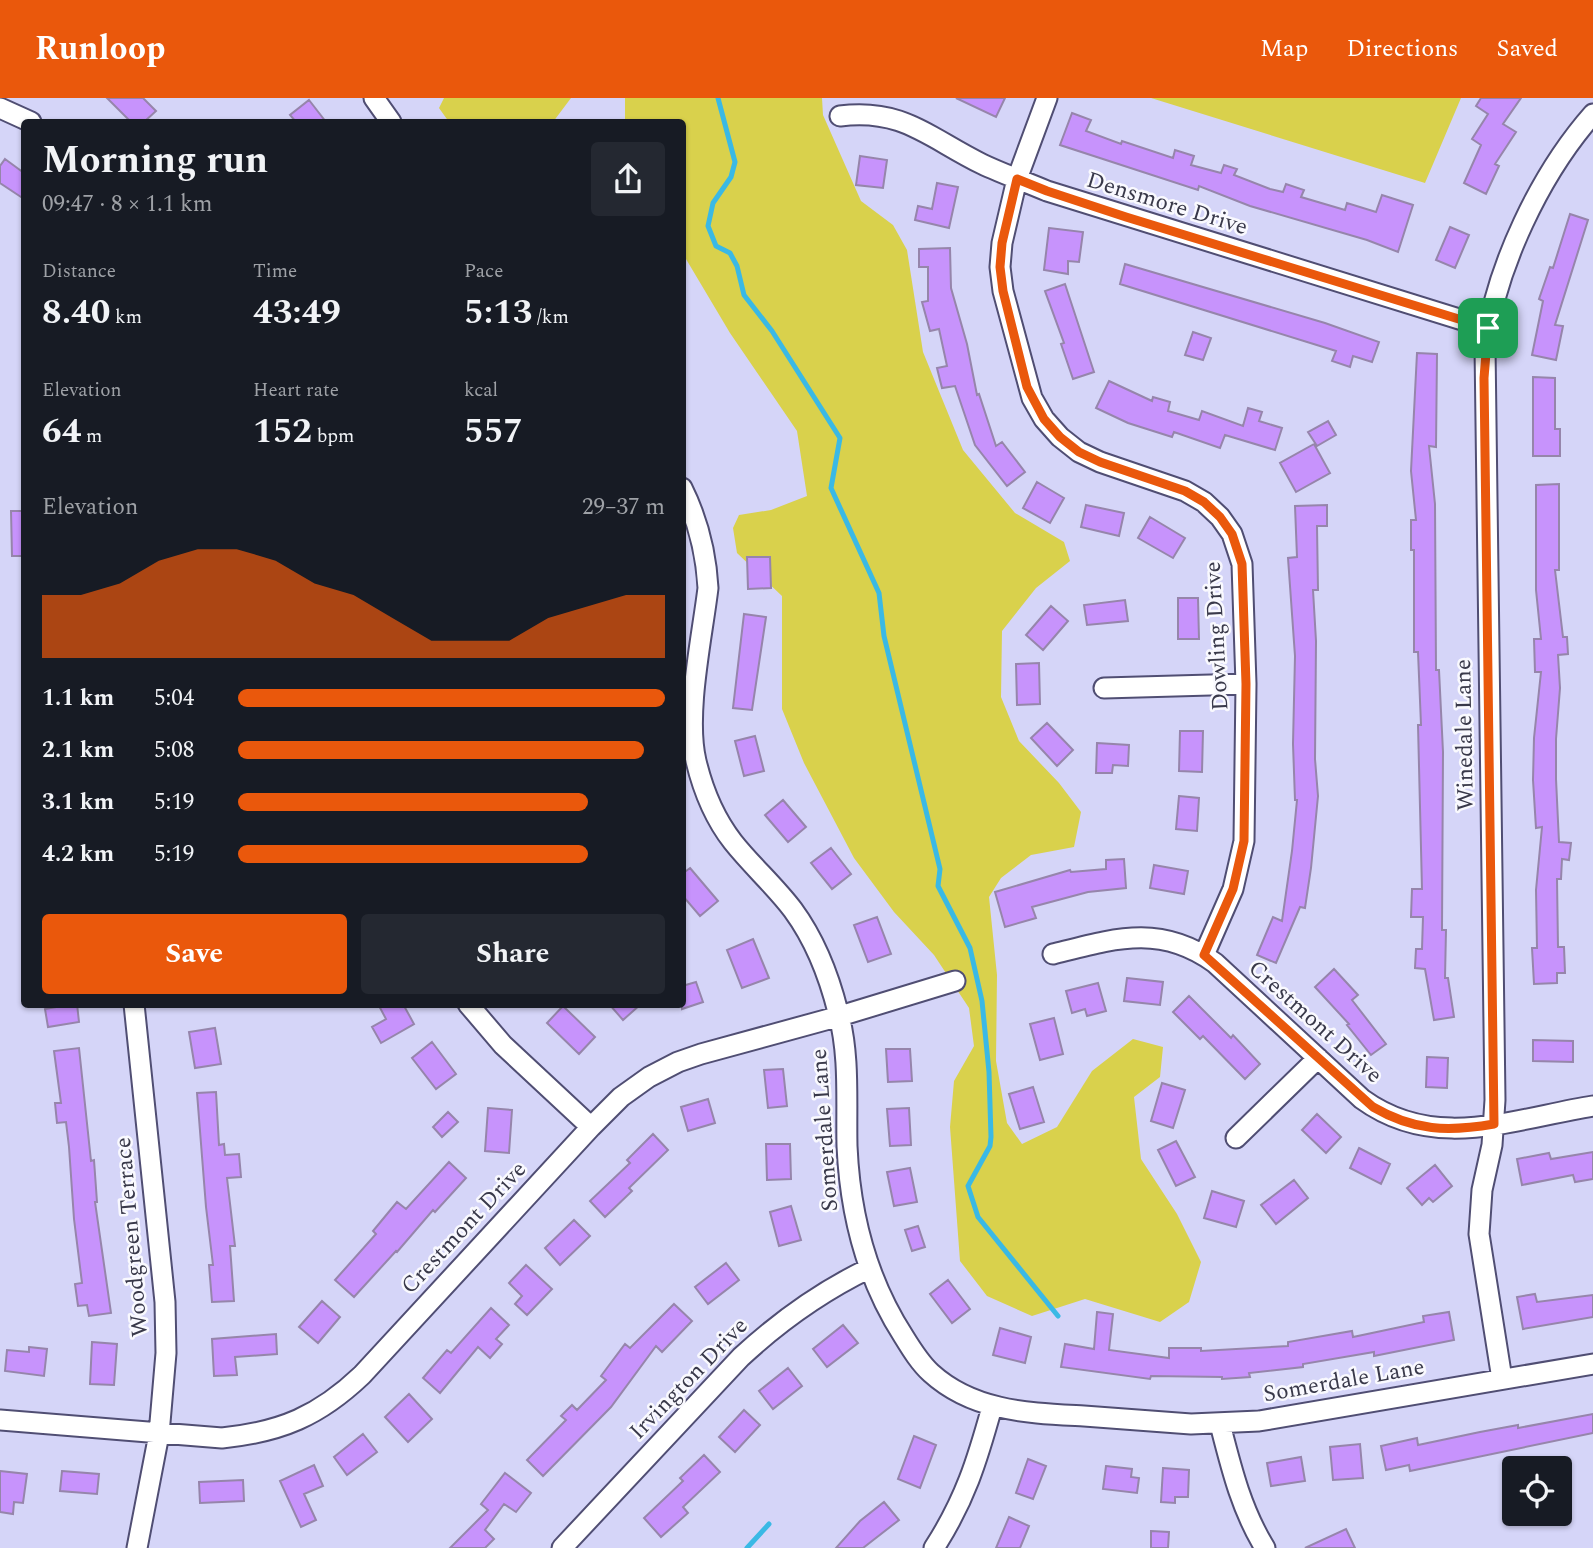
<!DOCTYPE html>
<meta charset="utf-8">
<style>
:root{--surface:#171b24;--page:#242831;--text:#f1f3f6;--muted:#9ea1a6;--accent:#ea580c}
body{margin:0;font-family:Spectral,serif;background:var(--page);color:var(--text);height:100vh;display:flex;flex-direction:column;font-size:26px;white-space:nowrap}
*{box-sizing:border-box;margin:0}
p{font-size:23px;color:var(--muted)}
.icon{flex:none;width:38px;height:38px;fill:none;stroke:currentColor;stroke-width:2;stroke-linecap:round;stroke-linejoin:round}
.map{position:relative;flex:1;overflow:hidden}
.drawer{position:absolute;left:21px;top:21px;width:665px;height:889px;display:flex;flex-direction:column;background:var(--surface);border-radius:7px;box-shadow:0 2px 5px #0004}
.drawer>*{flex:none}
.tools{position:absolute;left:1502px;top:1358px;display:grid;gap:14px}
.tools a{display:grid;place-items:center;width:70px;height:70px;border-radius:7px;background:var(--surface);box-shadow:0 2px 5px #0004;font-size:35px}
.pin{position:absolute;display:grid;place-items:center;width:60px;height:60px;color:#fff;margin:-30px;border-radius:14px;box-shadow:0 4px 10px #0006}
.round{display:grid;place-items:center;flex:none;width:74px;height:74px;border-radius:7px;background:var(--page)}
.summary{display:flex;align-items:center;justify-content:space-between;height:119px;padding:0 21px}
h1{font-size:38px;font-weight:700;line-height:52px}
.stats{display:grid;grid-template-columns:repeat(3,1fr);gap:10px;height:119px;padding:7px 21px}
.stats div{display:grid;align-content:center}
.stats b{font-size:35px;font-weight:700}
.stats small{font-size:19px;font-weight:400}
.stats p{font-size:19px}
.chart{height:196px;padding:14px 21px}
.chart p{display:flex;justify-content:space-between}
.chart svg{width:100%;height:126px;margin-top:7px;fill:var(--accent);opacity:.7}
.cta{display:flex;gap:14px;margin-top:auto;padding:14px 21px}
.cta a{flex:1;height:80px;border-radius:7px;background:var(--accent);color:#fff;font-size:28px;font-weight:700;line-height:80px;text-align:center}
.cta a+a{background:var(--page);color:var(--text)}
ul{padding:0 21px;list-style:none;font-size:23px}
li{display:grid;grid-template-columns:112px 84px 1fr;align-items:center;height:52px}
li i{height:18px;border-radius:9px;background:var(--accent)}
header{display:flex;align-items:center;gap:42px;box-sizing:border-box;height:98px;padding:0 35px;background:var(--accent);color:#fff}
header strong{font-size:33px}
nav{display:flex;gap:38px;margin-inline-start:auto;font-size:24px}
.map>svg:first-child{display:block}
</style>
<header>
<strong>Runloop</strong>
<nav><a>Map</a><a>Directions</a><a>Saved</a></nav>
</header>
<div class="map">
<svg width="1593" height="1450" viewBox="0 0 1593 1450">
<rect width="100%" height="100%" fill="#d5d5f8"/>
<!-- green -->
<path fill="#d9d14c" d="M 444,0 L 571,0 L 553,24 L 449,24 L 439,10 Z
M 625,0 L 822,0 L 823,17 L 861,103 L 893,127 L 907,152 L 923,254 L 963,352 L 1015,415 L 1064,444 L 1070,463 L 1036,490 L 1002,533 L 1001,599 L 1019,643 L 1059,685 L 1081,714 L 1074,749 L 1031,757 L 1001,780 L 989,799 L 997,877 L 996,963 L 1007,1025 L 1022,1046 L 1057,1029 L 1092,973 L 1133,941 L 1163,949 L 1160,979 L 1134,999 L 1141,1061 L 1177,1116 L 1201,1164 L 1189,1204 L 1160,1224 L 1085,1201 L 1032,1218 L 987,1198 L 960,1163 L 950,1029 L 954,983 L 974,948 L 969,910 L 934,857 L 894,814 L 854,760 L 804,665 L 782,611 L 782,498 L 737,455 L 733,430 L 739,417 L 771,412 L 807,398 L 797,333 L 730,235 L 683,156 L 682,24 L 625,24 Z
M 1151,0 L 1461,0 L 1425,85 Z"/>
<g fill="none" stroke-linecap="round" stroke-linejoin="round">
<!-- stream -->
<path stroke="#3ab9e5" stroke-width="5" d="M 718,0 L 735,64 L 731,79 L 713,105 L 708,128 L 716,148 L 730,155 L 737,168 L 744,197 L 772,233 L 840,340 L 831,390 L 879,495 L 884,538 L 940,771 L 938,788 L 970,850 L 982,903 L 989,974 L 991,1039 L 990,1048 L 968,1088 L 978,1119 L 1058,1218
M 747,1450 L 769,1426"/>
</g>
<!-- building -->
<path fill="#c793fc" stroke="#9685ab" stroke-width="2" d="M 107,0 L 143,0 L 156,13 L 144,24 L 131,24 Z
M 956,0 L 1005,0 L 996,19 Z
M 1481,0 L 1521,0 L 1503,26 L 1516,34 L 1495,66 L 1499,68 L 1486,96 L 1464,85 L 1481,47 L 1472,41 L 1488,16 L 1476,8 Z
M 309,2 L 326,24 L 296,24 L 290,17 Z
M 1072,15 L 1091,22 L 1086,33 L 1121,46 L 1122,43 L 1173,60 L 1175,52 L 1194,58 L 1191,67 L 1221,75 L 1224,67 L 1237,71 L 1234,77 L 1270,91 L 1283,94 L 1286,86 L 1304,92 L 1301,99 L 1345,112 L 1347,105 L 1376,114 L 1382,97 L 1413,107 L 1398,154 L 1367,142 L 1250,108 L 1199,88 L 1198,92 L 1060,47 Z
M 860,58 L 887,62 L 883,90 L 856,87 Z
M 5,61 L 24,75 L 24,101 L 0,85 L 0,68 Z
M 937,85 L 958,89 L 949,130 L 915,122 L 918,108 L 932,111 Z
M 1570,116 L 1588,122 L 1555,227 L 1563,228 L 1556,262 L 1532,257 L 1543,203 L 1539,201 L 1550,169 L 1553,170 Z
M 1450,129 L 1469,137 L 1455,170 L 1436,162 Z
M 1049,130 L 1083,134 L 1079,164 L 1068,163 L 1068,176 L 1044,172 Z
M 950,150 L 951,190 L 967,246 L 977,297 L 979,296 L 996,348 L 1002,344 L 1025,374 L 1007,388 L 975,347 L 955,288 L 942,290 L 937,270 L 947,268 L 939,231 L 930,233 L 922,204 L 928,203 L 928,169 L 919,169 L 919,151 Z
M 1125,166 L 1325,225 L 1379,244 L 1372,264 L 1353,258 L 1350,269 L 1332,263 L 1336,253 L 1120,186 Z
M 1065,186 L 1094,274 L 1073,281 L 1061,246 L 1064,245 L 1045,193 Z
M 1193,234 L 1211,240 L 1203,262 L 1185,257 Z
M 1417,255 L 1437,256 L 1436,349 L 1429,348 L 1435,406 L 1436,572 L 1439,572 L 1443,654 L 1442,832 L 1446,832 L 1445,880 L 1448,880 L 1454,919 L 1434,922 L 1425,871 L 1415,870 L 1416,851 L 1422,851 L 1423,819 L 1411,819 L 1412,791 L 1422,791 L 1418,627 L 1421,627 L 1418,554 L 1414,554 L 1414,452 L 1411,452 L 1411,422 L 1416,422 L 1411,373 Z
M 1533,279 L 1555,280 L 1555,331 L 1560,331 L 1560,358 L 1533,358 Z
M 1109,283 L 1152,303 L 1153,299 L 1170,304 L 1168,313 L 1199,322 L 1202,313 L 1243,328 L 1248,310 L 1262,314 L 1259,323 L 1282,330 L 1275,352 L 1225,337 L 1220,350 L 1174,334 L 1172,339 L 1128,325 L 1096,310 Z
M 1328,323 L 1336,337 L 1317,348 L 1308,334 Z
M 1314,346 L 1330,375 L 1296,394 L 1280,365 Z
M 1037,384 L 1064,400 L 1050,425 L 1023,410 Z
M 1559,386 L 1559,472 L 1555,472 L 1563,539 L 1567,539 L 1568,556 L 1558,557 L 1560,590 L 1556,641 L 1556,681 L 1559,744 L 1571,745 L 1569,762 L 1562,761 L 1561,781 L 1557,781 L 1558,849 L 1564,849 L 1565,875 L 1557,875 L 1557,885 L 1534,886 L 1532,850 L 1537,850 L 1536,792 L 1542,729 L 1536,730 L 1533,682 L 1534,640 L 1541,574 L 1535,574 L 1534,541 L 1541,541 L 1536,492 L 1536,387 Z
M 1086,407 L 1124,415 L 1119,438 L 1081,429 Z
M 1327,407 L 1327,428 L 1317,428 L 1318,492 L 1313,492 L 1316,543 L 1315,661 L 1318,698 L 1311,770 L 1305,810 L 1300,809 L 1276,865 L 1257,857 L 1273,819 L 1282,823 L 1292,753 L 1297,702 L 1295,702 L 1293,646 L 1295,558 L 1288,460 L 1297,459 L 1295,408 Z
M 11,413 L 24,413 L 24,458 L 12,458 Z
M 1150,419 L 1185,440 L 1173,460 L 1138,440 Z
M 747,459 L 770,459 L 771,490 L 748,491 Z
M 1178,500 L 1198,500 L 1199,541 L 1178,541 Z
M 1125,502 L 1128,523 L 1087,527 L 1084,507 Z
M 1051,508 L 1068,523 L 1043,552 L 1026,537 Z
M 744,516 L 766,519 L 752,612 L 733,610 Z
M 1039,565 L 1040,606 L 1017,607 L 1016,566 Z
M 1047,625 L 1073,652 L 1057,668 L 1031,640 Z
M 1180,633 L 1203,633 L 1202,674 L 1179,673 Z
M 755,638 L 764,673 L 744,678 L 735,643 Z
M 1097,645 L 1129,647 L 1128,668 L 1113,667 L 1112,675 L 1096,675 Z
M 1179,698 L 1199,700 L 1197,733 L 1176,731 Z
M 783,702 L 806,729 L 788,744 L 765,717 Z
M 831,750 L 851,776 L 832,791 L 811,765 Z
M 1124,761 L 1126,790 L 1088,794 L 1032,809 L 1036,820 L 1005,829 L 995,794 L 1070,772 L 1071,774 L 1106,771 L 1106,762 Z
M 1154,767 L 1188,773 L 1184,796 L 1150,790 Z
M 690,770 L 718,803 L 700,818 L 682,797 L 682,776 Z
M 877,819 L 891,856 L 868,864 L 854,827 Z
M 753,841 L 769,880 L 742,890 L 727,852 Z
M 1334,871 L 1358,897 L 1352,902 L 1386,946 L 1371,957 L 1347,927 L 1349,926 L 1315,889 Z
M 1127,880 L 1163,884 L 1160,907 L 1124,903 Z
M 696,884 L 703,904 L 682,911 L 682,888 Z
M 1098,885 L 1106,913 L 1087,918 L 1085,911 L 1072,915 L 1066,893 Z
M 1189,898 L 1231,940 L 1233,937 L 1260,966 L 1245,981 L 1203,938 L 1200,941 L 1173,914 Z
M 57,906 L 77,906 L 79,924 L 48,929 L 45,911 L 57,909 Z
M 378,906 L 403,906 L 414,926 L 381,945 L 372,929 L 386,921 Z
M 609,906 L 641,906 L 623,922 Z
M 563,908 L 595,939 L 579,956 L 547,925 Z
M 1054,920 L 1063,956 L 1040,962 L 1030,926 Z
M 215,930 L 221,966 L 195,970 L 189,934 Z
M 1533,942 L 1573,943 L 1573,964 L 1533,963 Z
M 432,944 L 456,976 L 436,991 L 412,960 Z
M 79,950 L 91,1063 L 94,1062 L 97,1104 L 95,1104 L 111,1215 L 89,1218 L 87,1207 L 78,1208 L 75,1186 L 82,1185 L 74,1121 L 69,1049 L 66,1024 L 57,1025 L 55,1005 L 61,1005 L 54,953 Z
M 886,951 L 910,951 L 912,983 L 888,984 Z
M 1427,959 L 1448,960 L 1447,990 L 1426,989 Z
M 783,971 L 787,1008 L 768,1010 L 764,972 Z
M 1162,985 L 1185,992 L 1173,1030 L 1151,1023 Z
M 1033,989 L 1044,1024 L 1020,1031 L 1009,996 Z
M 216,994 L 219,1047 L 224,1046 L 225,1057 L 239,1056 L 241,1079 L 227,1080 L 235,1148 L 230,1148 L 234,1203 L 212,1204 L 209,1167 L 213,1167 L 206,1109 L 197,995 Z
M 708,1001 L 715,1025 L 688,1033 L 681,1009 Z
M 488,1010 L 512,1012 L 509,1055 L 485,1053 Z
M 909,1010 L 911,1047 L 890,1048 L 887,1011 Z
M 448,1014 L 458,1024 L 442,1039 L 433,1029 Z
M 1317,1016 L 1341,1039 L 1326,1055 L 1302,1032 Z
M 653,1036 L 668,1052 L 629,1090 L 632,1093 L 605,1119 L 590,1103 L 630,1065 L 627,1062 Z
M 1176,1043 L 1195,1079 L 1176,1088 L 1158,1052 Z
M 766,1046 L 790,1046 L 791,1081 L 767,1082 Z
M 1359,1050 L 1390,1066 L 1381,1086 L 1350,1070 Z
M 1593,1054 L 1593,1081 L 1575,1084 L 1573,1077 L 1522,1087 L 1517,1061 L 1549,1055 L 1551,1061 Z
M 449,1064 L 466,1080 L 435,1114 L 433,1112 L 397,1154 L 396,1153 L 354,1199 L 335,1182 L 376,1136 L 373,1133 L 397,1104 L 406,1111 Z
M 1435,1067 L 1452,1088 L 1433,1104 L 1429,1100 L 1422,1107 L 1407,1090 Z
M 910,1070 L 917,1104 L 894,1108 L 887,1074 Z
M 1294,1082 L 1308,1100 L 1276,1126 L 1261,1107 Z
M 1212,1093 L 1244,1103 L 1236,1129 L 1204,1120 Z
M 791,1108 L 801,1142 L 779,1148 L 770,1114 Z
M 574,1122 L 590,1138 L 560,1167 L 545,1150 Z
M 918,1128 L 925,1149 L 912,1153 L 905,1132 Z
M 726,1165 L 739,1182 L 708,1206 L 695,1189 Z
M 526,1167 L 552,1191 L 527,1217 L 515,1206 L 522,1198 L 509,1185 Z
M 948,1182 L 970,1211 L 952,1225 L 930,1196 Z
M 1535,1196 L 1537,1204 L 1593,1197 L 1593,1219 L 1523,1231 L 1517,1199 Z
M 322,1203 L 340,1219 L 318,1245 L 299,1229 Z
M 674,1206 L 692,1223 L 662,1254 L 656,1248 L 611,1309 L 543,1378 L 527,1362 L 566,1322 L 561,1318 L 572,1307 L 577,1312 L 606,1282 L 601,1278 L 625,1246 L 630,1250 Z
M 491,1210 L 509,1227 L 496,1241 L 502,1246 L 490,1260 L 478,1249 L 440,1295 L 423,1280 L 447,1252 L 451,1255 Z
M 1097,1214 L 1113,1216 L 1109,1252 L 1169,1260 L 1169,1250 L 1201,1250 L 1201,1253 L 1288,1248 L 1288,1244 L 1352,1233 L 1353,1239 L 1424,1224 L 1423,1218 L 1449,1214 L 1454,1242 L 1374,1258 L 1374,1254 L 1303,1266 L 1303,1269 L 1249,1275 L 1250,1279 L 1222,1281 L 1222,1279 L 1151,1278 L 1150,1281 L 1061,1269 L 1065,1246 L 1094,1251 Z
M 843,1227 L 858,1245 L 827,1269 L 813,1251 Z
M 1000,1230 L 1031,1239 L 1025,1265 L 993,1257 Z
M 276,1236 L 277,1256 L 235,1259 L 237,1277 L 214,1278 L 212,1241 Z
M 92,1244 L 117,1246 L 114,1287 L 90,1286 Z
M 29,1249 L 47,1251 L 44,1278 L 5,1273 L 7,1252 L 29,1254 Z
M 788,1270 L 802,1288 L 773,1311 L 759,1293 Z
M 409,1296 L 432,1321 L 408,1344 L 385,1319 Z
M 744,1312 L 760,1327 L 735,1354 L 719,1339 Z
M 1593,1316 L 1593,1335 L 1410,1373 L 1409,1367 L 1386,1372 L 1381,1348 L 1417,1340 L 1418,1347 L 1480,1334 L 1518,1327 L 1518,1330 Z
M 363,1336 L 377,1354 L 347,1377 L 334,1359 Z
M 914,1338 L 936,1347 L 920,1390 L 898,1381 Z
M 1360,1346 L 1363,1380 L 1333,1382 L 1330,1349 Z
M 704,1357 L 720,1374 L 683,1409 L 688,1415 L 661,1439 L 644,1420 L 683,1383 L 680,1380 Z
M 1301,1359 L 1305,1383 L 1271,1388 L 1267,1365 Z
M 1028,1361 L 1046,1368 L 1033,1401 L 1016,1395 Z
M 314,1367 L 323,1388 L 304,1396 L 316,1422 L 301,1429 L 280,1383 Z
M 1106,1368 L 1132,1371 L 1131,1379 L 1139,1380 L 1137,1395 L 1103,1391 Z
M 1163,1370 L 1189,1372 L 1188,1399 L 1175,1399 L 1175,1405 L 1161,1404 Z
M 0,1373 L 27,1376 L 23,1405 L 14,1404 L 13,1416 L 0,1414 Z
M 62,1373 L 99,1376 L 97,1396 L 60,1393 Z
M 505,1375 L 531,1395 L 516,1414 L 504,1406 L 485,1432 L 494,1441 L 485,1450 L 450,1450 L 488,1412 L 481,1406 Z
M 243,1382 L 244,1403 L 200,1405 L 199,1384 Z
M 884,1404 L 899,1422 L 863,1450 L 836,1450 L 860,1423 Z
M 1009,1419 L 1029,1428 L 1020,1450 L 996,1450 Z
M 1346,1431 L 1355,1450 L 1305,1450 Z
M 1151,1433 L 1169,1434 L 1168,1450 L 1151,1450 Z"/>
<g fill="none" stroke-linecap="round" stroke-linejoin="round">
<defs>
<path id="minor" d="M 374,0 L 391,24
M 1047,0 L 1017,81 L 1002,145 L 1000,169 L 1003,193 L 1032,300 L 1044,321 L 1060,339 L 1079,354 L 1100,364 L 1185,393 L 1204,404 L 1220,419 L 1232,436 L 1242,466 L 1246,586 L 1244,743 L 1233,791 L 1204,857
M 0,10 L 31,24
M 840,18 C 903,10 929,40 982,66 C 1003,76 1026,84 1047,93 L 1488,230
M 682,390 C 698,422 706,454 708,490 C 702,540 685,616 696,663 C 703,692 715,721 733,744 C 752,768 775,788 793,812 C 815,842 829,878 838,914 C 850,957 846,1003 847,1048 C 850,1116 867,1182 904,1239 C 912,1252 920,1265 931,1275 C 974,1314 1030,1315 1084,1318 C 1120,1321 1155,1323 1191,1326 L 1259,1323 L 1593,1266
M 1104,590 L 1246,586
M 1053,856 C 1113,841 1160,825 1215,865 L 1362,1001 C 1435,1054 1512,1021 1593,1008
M 134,906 L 165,1204 L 166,1255 L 159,1336 L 137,1450
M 468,906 L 503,947 L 591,1029
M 1236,1040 L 1318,960
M 1502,1281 L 1479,1136 L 1482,1092 L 1492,1047 L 1495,1002 L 1485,249 C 1496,169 1540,76 1593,16
M 0,1322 L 222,1340 C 281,1334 319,1318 362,1277 L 591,1029 L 621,999 L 649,979 L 678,964 L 701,956 L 840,918 L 955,883
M 1220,1326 C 1231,1369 1241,1411 1265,1450
M 562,1450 L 741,1259 C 780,1223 822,1193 870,1170
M 934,1450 C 965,1402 977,1363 992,1309"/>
</defs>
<!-- minor casing -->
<use href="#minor" stroke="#504e73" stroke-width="23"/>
<!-- minor -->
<use href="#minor" stroke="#fff" stroke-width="19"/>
</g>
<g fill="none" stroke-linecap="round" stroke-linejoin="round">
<defs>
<path id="route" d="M 1017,81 L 1047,93 L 1126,119 L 1488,230 L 1484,280 L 1494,1026 C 1448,1034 1414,1033 1373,1009 L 1204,857 L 1233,791 L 1244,743 L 1246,586 L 1242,466 L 1232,436 L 1220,419 L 1204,404 L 1185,393 L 1100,364 L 1079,354 L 1060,339 L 1044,321 L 1027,289 L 1003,193 L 1000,169 L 1002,145 Z"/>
</defs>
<!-- route casing -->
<use href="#route" stroke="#fff" stroke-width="14"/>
<!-- route -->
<use href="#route" stroke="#ea580c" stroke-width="9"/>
</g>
<g text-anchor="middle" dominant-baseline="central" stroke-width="5" stroke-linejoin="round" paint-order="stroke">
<!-- street labels -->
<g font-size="23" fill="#39394a" stroke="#f9f9fe">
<text transform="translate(1167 106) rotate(17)">Densmore Drive</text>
<text transform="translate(1217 538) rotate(-93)">Dowling Drive</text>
<text transform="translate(1465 637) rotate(-91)">Winedale Lane</text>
<text transform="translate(1315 924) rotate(42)">Crestmont Drive</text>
<text transform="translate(825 1032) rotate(-94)">Somerdale Lane</text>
<text transform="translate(464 1130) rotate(-47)">Crestmont Drive</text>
<text transform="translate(132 1139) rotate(-95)">Woodgreen Terrace</text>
<text transform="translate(689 1281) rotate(-46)">Irvington Drive</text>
<text transform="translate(1344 1283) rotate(-10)">Somerdale Lane</text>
</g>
</g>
</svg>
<div class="tools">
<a><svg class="icon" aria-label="locate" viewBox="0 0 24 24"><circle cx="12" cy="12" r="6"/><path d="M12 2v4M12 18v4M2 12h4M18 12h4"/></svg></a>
</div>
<div class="pin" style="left:1488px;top:230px;background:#1e9e55"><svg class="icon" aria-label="arrive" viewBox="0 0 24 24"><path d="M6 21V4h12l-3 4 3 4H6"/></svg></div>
<section class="drawer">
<div class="summary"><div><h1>Morning run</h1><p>09:47 · 8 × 1.1 km</p></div><a class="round"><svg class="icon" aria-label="share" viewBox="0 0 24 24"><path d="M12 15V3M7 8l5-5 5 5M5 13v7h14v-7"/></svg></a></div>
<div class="stats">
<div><p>Distance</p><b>8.40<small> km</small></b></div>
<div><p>Time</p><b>43:49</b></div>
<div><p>Pace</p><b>5:13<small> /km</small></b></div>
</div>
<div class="stats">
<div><p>Elevation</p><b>64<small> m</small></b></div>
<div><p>Heart rate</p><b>152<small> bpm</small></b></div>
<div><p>kcal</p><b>557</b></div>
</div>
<div class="chart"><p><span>Elevation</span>29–37 m</p>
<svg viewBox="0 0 160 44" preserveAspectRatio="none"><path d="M0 44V22L10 22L20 18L30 10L40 6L50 6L60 10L70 18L80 22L90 30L100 38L110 38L120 38L130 30L140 26L150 22L160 22V44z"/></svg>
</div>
<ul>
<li><b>1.1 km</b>5:04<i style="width:100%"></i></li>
<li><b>2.1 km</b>5:08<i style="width:95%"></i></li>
<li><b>3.1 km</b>5:19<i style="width:82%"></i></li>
<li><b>4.2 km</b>5:19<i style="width:82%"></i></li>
</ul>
<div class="cta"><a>Save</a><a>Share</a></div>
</section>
</div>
